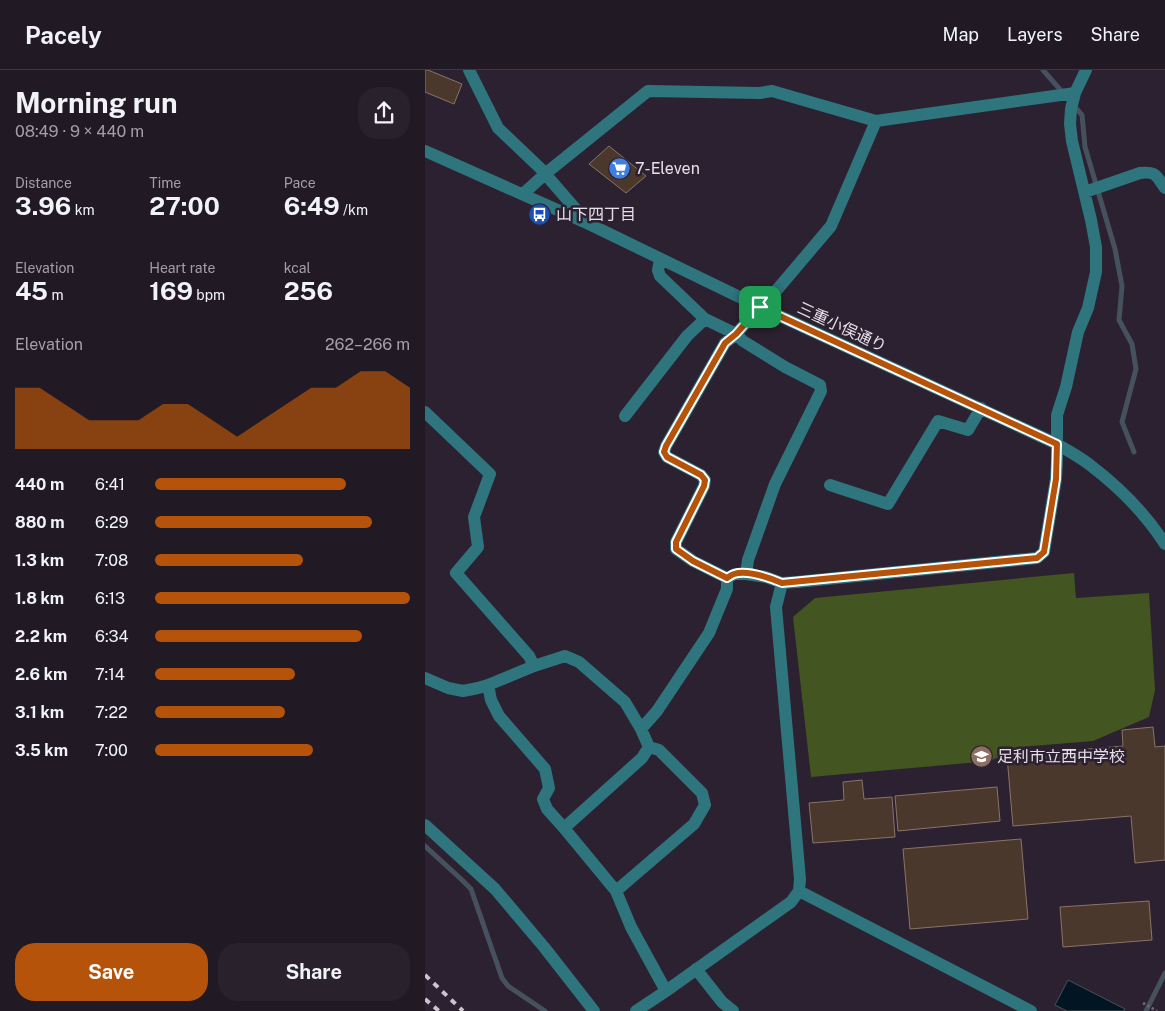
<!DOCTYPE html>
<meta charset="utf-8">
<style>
:root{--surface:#211924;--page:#29222c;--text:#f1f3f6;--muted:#a2a0a6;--line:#3e3841;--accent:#b45309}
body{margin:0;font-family:"Public Sans","Noto Sans JP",sans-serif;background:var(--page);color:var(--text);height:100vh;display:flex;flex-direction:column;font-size:19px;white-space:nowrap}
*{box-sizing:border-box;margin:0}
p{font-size:16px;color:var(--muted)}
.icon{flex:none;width:28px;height:28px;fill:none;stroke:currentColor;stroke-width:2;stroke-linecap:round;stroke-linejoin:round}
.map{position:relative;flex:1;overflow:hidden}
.sheet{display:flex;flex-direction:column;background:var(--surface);width:425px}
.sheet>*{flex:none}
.pin{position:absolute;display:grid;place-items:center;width:42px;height:42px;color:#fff;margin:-21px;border-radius:10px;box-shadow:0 2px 8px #0006}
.round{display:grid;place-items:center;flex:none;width:52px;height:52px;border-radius:20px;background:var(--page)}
.headline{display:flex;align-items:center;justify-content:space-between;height:85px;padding:0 15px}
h1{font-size:28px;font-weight:700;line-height:38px}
.figures{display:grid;grid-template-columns:repeat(3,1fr);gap:8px;height:85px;padding:5px 15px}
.figures div{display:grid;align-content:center}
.figures b{font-size:25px;font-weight:700}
.figures small{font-size:14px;font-weight:400}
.figures p{font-size:14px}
.chart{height:140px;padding:10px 15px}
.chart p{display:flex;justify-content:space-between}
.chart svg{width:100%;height:90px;margin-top:5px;fill:var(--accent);opacity:.7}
.button{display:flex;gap:10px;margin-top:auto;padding:10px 15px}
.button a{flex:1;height:58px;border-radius:20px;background:var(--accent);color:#fff;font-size:20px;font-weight:700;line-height:58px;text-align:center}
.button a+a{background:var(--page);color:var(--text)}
ul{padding:0 15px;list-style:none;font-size:16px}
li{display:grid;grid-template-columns:80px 60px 1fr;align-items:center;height:38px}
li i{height:12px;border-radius:6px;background:var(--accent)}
header{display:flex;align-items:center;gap:30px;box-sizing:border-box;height:70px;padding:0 25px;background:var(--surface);border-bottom:1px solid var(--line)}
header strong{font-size:24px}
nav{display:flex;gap:28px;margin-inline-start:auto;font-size:18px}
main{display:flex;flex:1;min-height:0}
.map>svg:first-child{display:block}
</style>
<header>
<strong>Pacely</strong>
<nav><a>Map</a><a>Layers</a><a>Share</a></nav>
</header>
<main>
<section class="sheet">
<div class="headline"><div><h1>Morning run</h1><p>08:49 · 9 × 440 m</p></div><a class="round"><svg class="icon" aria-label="share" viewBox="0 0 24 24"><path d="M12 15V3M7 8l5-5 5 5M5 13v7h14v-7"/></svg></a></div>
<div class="figures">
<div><p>Distance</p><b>3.96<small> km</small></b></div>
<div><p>Time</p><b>27:00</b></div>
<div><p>Pace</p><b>6:49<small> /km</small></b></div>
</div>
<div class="figures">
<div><p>Elevation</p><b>45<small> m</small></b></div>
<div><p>Heart rate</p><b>169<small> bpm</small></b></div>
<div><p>kcal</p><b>256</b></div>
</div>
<div class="chart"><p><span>Elevation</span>262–266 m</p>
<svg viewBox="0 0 160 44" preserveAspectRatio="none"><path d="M0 44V14L10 14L20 22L30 30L40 30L50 30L60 22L70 22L80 30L90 38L100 30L110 22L120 14L130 14L140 6L150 6L160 14V44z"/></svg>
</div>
<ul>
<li><b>440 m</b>6:41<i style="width:75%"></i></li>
<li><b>880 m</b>6:29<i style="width:85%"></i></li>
<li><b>1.3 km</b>7:08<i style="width:58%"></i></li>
<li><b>1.8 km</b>6:13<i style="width:100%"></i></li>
<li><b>2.2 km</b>6:34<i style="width:81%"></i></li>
<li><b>2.6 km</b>7:14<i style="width:55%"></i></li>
<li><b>3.1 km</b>7:22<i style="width:51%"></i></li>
<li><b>3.5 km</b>7:00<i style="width:62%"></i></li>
</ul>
<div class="button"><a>Save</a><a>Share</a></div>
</section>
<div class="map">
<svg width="740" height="941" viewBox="0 0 740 941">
<rect width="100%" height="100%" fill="#2c2130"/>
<!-- green -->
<path fill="#435520" d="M 649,503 L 651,528 L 724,523 L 730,620 L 724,647 L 668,671 L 595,677 L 565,691 L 386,707 L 368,547 L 390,528 Z"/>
<!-- water -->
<path fill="#021523" stroke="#46515e" d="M 643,910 L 700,939 L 699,941 L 642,941 L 630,935 Z"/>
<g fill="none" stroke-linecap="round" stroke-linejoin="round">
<!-- stream -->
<path stroke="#46515e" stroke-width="5" d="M 618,0 L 639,24
M 649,36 L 657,45 L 660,77 L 690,179 L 697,216 L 694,250 L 707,274 L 711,299 L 697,352 L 709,382
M 0,776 L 36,809 L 46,819 L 77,908 L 83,916 L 120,941
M 721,941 L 740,903"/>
</g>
<!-- building -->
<path fill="#4a382d" stroke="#897468" d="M 0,0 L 3,0 L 37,14 L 29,34 L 0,22 Z
M 184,76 L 221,106 L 201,123 L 164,94 Z
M 728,657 L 730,677 L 740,676 L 740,790 L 710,793 L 706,746 L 588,756 L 582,686 L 698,676 L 697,660 Z
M 437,710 L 439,729 L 467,727 L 470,767 L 388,773 L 384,733 L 419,730 L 418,712 Z
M 572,717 L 575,751 L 473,761 L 470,726 Z
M 596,769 L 603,849 L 485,859 L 478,779 Z
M 724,831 L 727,870 L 638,877 L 635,837 Z"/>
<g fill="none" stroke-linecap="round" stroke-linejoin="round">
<!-- path -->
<path stroke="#6d6371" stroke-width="3" stroke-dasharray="2.5 2.5" stroke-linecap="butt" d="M 718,933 L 732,941"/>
<!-- minor -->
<path stroke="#2e757e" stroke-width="12" d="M 44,0 L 73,58 L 115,98 L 161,151
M 0,81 L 164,154 L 335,237 L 632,374 C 643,381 655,387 665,395 C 694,417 720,443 740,474
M 660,122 L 715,103 C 732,101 731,106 740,118
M 98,124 L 120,104 L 223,21 L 335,23 L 347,21 L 451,51 L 650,23
M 235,189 L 233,200 L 235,206 L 280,249 L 311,264 L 318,271 L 360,297 L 395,315 L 396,321 L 350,414 L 323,490 L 321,504
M 0,342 L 65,404 L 49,447 L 53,477 L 31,503 L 104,586 L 109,596
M 200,346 L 262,266 L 280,249
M 405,415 L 463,434 L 513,351 L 543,360 L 556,338
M 302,508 L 310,504 L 321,504 L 341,507 L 357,513 L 372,512 L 612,488 L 619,482 L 631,409 L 632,391 L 632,345 L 641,317 L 653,262 L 663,238 L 671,202 L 671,177 L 666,150 L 647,71 L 645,54 L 646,39 L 650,23 L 661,0
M 302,508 L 268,491 L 251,479 L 251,472 L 279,416 L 280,410 L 276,405 L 242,387 L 239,382 L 241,376 L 300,273 L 311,264 L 335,237 L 345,228 L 406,156 L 451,51
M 0,608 L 23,618 L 38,621 L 53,618 L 63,615 L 109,596 L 140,586 L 154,592 L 200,632 L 216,659 L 224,677 L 234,680 L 277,723 L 280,735 L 269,754 L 191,821 L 139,758 L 217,688 L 224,677
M 63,615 L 66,630 L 74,646 L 120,699 L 124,718 L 118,729 L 122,739 L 139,758
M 216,659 L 232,641 L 284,563 L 302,519 L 302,508
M 0,755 L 70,819 L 119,877 L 169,941
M 191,821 L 206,857 L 241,921
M 374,821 L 606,941
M 271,899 L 297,932 L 308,941
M 211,941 L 241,921 L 366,832 L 374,821 L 375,809 L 351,537 L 357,513"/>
<!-- rail -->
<path stroke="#cbc3ce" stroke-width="4" stroke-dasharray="6 6" stroke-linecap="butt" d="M 0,905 L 38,941
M 0,929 L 14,941"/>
</g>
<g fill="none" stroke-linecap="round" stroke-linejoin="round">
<defs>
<path id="route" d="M 335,237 L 632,374 L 631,409 L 619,482 L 612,488 L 357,513 C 345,508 322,500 309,504 C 306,505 304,507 302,508 L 268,491 L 251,479 L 251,472 L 279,416 L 280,410 L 276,405 L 242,387 L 239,382 L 241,376 L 300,273 L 311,264 Z"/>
</defs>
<!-- route casing -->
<use href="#route" stroke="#fff" stroke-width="10"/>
<!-- route -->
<use href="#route" stroke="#b45309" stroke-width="6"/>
</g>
<!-- icons -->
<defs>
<symbol id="supermarket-disc" viewBox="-11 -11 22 22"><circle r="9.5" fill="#3f7fe0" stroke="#2c2130"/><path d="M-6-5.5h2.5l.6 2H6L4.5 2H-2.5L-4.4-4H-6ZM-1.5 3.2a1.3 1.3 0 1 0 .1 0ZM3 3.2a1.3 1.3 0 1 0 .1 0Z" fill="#fff"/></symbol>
<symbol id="bus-disc" viewBox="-11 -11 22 22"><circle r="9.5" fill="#1a4fb4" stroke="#2c2130"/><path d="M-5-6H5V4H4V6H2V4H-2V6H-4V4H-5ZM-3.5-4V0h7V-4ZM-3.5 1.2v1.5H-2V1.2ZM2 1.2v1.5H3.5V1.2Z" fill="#fff"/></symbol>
<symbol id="school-disc" viewBox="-11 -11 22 22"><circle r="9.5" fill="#8d6e63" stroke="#2c2130"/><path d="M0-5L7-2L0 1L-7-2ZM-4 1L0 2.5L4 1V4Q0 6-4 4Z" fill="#fff"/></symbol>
</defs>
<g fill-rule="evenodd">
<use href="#supermarket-disc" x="182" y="86" width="25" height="25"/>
<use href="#bus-disc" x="102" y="132" width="25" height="25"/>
<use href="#school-disc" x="544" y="674" width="25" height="25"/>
</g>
<g text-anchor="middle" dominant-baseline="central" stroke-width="5" stroke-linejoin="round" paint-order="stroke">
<!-- poi labels -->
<g font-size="16" fill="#e6dee8" stroke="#2c2130" text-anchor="start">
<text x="210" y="98">7-Eleven</text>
<text x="131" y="144">山下四丁目</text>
<text x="572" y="686">足利市立西中学校</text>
</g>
<!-- street labels -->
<g font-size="16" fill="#e6dee8" stroke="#2c2130">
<text transform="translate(417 257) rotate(25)">三重小俣通り</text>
</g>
</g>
</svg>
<div class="pin" style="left:335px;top:237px;background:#1e9e55"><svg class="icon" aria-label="arrive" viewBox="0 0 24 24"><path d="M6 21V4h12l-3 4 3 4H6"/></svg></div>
</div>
</main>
